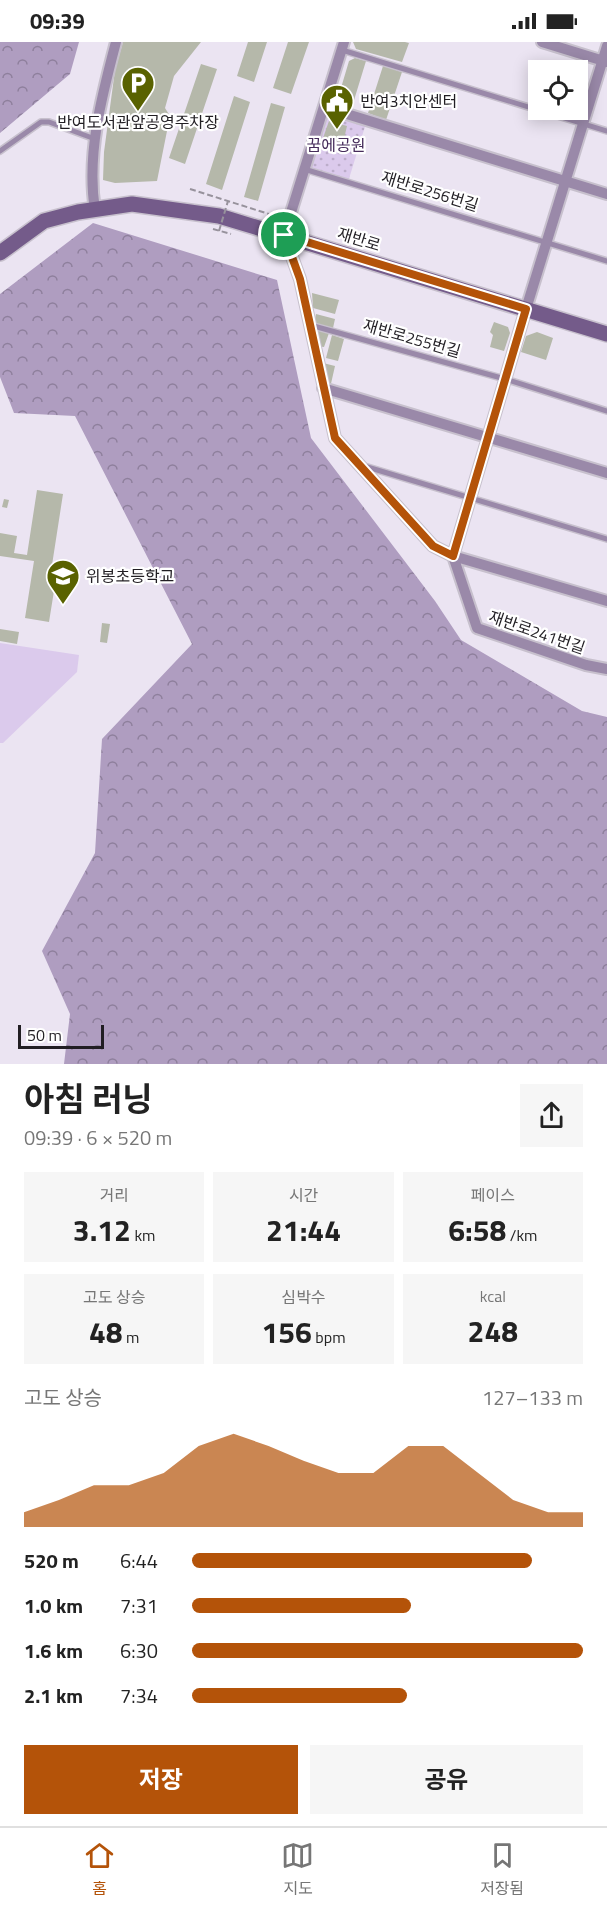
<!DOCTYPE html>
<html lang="ko">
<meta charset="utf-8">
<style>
:root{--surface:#fff;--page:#f6f6f6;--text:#222;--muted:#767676;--line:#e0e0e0;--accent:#b45309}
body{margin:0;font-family:"Titillium Web","Noto Sans KR",sans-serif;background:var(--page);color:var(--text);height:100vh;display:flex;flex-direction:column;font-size:22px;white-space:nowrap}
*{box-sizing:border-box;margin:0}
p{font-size:20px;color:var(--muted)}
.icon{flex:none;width:33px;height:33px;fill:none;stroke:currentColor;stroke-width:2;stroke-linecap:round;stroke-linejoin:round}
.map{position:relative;height:1022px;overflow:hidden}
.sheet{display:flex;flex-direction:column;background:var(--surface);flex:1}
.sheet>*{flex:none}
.fabs{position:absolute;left:528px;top:18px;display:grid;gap:12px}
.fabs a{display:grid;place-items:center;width:60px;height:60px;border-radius:0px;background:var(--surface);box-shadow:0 3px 15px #0003;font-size:30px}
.scale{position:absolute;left:18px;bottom:15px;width:86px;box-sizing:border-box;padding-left:6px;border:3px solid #211e23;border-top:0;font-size:16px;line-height:21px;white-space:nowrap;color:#211e23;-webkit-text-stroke:4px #fff;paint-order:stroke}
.pin{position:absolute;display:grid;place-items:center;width:51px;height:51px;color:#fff;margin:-26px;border:3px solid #fff;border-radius:50%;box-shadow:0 2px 6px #0007}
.round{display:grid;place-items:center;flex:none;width:63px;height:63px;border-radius:0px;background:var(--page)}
.headline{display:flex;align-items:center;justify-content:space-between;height:102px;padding:0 24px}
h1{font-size:33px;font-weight:700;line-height:45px}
.metrics{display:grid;grid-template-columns:repeat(3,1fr);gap:9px;height:102px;padding:6px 24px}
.metrics div{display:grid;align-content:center;border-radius:0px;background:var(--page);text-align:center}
.metrics b{font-size:30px;font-weight:700}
.metrics small{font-size:16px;font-weight:400}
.metrics p{font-size:16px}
.chart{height:168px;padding:12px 24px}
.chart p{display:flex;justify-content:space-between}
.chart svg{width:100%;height:108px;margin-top:6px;fill:var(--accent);opacity:.7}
.button{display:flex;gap:12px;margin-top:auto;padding:12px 24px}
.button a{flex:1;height:69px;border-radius:0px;background:var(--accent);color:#fff;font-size:24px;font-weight:700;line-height:69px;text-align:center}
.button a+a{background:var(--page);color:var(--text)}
ul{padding:0 24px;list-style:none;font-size:20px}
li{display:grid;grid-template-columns:96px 72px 1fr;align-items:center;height:45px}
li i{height:15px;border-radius:8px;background:var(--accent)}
.status{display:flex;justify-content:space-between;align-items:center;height:42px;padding:0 30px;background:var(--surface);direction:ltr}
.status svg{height:16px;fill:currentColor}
.menu{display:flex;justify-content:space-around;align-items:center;height:84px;border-top:2px solid var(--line);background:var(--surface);font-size:16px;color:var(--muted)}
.menu a{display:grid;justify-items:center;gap:3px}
.menu .on{color:var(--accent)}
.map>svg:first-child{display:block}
</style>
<div class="status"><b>09:39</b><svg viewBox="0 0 49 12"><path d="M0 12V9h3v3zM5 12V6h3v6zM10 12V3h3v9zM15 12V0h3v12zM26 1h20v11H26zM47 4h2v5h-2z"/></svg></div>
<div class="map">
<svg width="607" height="1022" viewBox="0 0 607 1022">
<defs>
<pattern id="forest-crowns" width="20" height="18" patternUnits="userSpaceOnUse" patternTransform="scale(1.5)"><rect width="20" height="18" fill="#af9dc0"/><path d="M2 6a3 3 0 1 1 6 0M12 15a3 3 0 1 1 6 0" fill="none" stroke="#8e7f9c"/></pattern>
<pattern id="park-dots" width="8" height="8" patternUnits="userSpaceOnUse" patternTransform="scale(1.5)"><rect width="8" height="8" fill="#dbcaec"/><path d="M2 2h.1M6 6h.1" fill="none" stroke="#bcadca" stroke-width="1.8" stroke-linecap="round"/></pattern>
</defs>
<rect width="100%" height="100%" fill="#ebe4f2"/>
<!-- grass -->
<path fill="#dbcaec" d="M 0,601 L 79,613 L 77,630 L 3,701 L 0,701 Z"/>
<!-- forest -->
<path fill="url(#forest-crowns)" d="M 0,0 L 79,0 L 70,32 L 0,91 Z
M 93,181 L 277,238 L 311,396 L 435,559 L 461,598 L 582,669 L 607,675 L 607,1022 L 64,1022 L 70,972 L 42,909 L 95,811 L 102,697 L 192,602 L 75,374 L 14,371 L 0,335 L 0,252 Z"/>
<!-- park -->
<path fill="url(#park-dots)" d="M 324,65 L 367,78 L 348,140 L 304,127 Z"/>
<!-- building -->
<path fill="#b5b8aa" d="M 123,0 L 201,0 L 174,34 L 165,66 L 170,74 L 157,139 L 115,141 L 103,138 L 104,110 L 115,28 Z
M 248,0 L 267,0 L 254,40 L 237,34 Z
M 288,0 L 309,0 L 291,52 L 273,46 Z
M 353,0 L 405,0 L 409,1 L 402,20 L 356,7 Z
M 355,16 L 366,19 L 351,68 L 341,65 L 338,56 L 349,19 Z
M 201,22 L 217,27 L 185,122 L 169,116 Z
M 383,24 L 402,30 L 386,78 L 368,71 Z
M 234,54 L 250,60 L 222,148 L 206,142 Z
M 271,61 L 285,65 L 258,159 L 244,155 Z
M 329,79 L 347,84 L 343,101 L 323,96 Z
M 312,251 L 339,258 L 335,272 L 313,266 Z
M 316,272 L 335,277 L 333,286 L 314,282 Z
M 494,280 L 508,285 L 510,291 L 504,309 L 490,305 L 493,293 L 490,290 Z
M 316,287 L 329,291 L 324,305 L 316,304 Z
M 537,290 L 553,296 L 546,318 L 521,310 L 526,294 Z
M 332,293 L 344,297 L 338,319 L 326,316 Z
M 319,320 L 335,324 L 330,346 Z
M 37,448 L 63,452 L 52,523 L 58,524 L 49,580 L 25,576 L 34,519 L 0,514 L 0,491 L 17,494 L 14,511 L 27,513 Z
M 4,457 L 9,458 L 7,466 L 2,465 Z
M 102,581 L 110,582 L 107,601 L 100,600 Z
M 0,587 L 19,590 L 17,602 L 0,599 Z"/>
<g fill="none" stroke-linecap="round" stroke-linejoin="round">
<defs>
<path id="lane" d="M 342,8 L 607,89
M 0,109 L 41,80 L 49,80 L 95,97
M 304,127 L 607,219
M 310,283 L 505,337 L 607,369
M 364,424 L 607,497"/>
<path id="street" d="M 344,0 L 284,193 L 300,237 L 335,396 L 433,504 L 453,514 L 607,559
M 542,0 L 607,20
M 324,65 L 607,152
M 95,168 C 86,113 102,53 116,0
M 323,346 L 607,431
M 453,514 L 526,267 L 607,4
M 453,514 L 477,586 L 586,623 L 607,627"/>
<path id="secondary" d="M 0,211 L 44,179 L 78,170 L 132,162 L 219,174 L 607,292"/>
</defs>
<!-- lane casing -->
<use href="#lane" stroke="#c7c0cd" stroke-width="8"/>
<!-- street casing -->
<use href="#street" stroke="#c7c0cd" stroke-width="14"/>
<!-- secondary casing -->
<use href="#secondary" stroke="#c7c0cd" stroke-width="18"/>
<!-- path -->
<path stroke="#97929c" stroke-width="2" stroke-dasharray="6 3" stroke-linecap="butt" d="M 190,147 L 272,173
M 213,187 L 231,192"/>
<!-- lane -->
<use href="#lane" stroke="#9a89a9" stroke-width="5"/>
<!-- street -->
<use href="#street" stroke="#9a89a9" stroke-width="10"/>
<!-- secondary -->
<use href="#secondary" stroke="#745b8a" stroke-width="15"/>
<!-- path-bridge -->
<path stroke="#97929c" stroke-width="2" stroke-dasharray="6 3" stroke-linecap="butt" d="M 219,189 L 228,159"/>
</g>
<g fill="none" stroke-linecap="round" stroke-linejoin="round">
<defs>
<path id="route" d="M 284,193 L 526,267 L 453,514 L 433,504 L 335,396 L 300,237 Z"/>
</defs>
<!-- route casing -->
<use href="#route" stroke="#fff" stroke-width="12"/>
<!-- route -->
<use href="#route" stroke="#b45309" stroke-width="8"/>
</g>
<!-- icons -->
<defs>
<symbol id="parking-pin" viewBox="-11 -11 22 30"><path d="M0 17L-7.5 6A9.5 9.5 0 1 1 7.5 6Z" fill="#596200" stroke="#fff"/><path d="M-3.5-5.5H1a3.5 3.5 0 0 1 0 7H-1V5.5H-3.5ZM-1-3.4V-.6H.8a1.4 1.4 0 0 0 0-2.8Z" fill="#fff"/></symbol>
<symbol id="civic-pin" viewBox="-11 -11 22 30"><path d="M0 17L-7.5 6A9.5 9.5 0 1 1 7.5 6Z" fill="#596200" stroke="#fff"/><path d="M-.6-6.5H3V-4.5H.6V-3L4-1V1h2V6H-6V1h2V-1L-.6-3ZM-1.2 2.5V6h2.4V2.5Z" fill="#fff"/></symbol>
<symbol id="school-pin" viewBox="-11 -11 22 30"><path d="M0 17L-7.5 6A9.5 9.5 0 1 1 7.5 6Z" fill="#596200" stroke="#fff"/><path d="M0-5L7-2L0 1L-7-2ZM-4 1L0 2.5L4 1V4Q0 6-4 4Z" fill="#fff"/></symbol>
</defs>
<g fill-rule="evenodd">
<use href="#parking-pin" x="119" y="22" width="38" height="52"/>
<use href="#civic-pin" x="318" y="40" width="38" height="52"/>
<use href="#school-pin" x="44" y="515" width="38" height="52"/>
</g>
<g text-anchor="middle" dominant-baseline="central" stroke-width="4.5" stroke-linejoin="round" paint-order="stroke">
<!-- poi labels -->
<g font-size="16" fill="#211e23" stroke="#fff" text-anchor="start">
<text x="360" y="59">반여3치안센터</text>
<text x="138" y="80" text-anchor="middle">반여도서관앞공영주차장</text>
<text x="86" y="534">위봉초등학교</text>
</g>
<!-- park labels -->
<g font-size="16" fill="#462c5b" stroke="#fff">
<text x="336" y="103">꿈에공원</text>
</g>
<!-- street labels -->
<g font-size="16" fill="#211e23" stroke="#fff">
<text transform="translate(430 149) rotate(17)">재반로256번길</text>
<text transform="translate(359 197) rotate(17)">재반로</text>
<text transform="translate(412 296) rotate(16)">재반로255번길</text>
<text transform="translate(537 590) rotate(19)">재반로241번길</text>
</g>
</g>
</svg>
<div class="fabs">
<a><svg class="icon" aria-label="locate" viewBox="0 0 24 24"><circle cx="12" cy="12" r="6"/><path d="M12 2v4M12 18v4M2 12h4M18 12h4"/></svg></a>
</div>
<div class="scale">50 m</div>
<div class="pin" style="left:284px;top:193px;background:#1e9e55"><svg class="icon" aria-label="arrive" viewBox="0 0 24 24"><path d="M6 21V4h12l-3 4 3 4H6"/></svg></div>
</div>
<section class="sheet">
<div class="headline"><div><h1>아침 러닝</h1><p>09:39 · 6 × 520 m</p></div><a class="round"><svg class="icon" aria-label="share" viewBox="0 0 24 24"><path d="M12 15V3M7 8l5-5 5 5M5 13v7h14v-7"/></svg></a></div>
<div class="metrics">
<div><p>거리</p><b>3.12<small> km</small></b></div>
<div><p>시간</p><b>21:44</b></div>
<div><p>페이스</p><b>6:58<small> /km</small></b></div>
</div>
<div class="metrics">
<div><p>고도 상승</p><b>48<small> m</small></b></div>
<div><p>심박수</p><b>156<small> bpm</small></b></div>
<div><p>kcal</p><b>248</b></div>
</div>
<div class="chart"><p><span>고도 상승</span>127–133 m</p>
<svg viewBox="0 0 160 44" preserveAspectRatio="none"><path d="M0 44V38L10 33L20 27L30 27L40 22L50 11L60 6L70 11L80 17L90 22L100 22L110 11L120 11L130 22L140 33L150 38L160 38V44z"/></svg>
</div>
<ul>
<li><b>520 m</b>6:44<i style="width:87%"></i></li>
<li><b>1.0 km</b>7:31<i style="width:56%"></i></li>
<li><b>1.6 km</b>6:30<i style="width:100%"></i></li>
<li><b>2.1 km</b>7:34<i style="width:55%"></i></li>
</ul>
<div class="button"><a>저장</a><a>공유</a></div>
</section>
<nav class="menu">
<a class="on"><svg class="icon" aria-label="home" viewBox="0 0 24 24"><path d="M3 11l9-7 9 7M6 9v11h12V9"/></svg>홈</a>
<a><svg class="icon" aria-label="map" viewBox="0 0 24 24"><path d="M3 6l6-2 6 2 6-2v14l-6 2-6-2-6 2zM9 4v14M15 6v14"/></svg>지도</a>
<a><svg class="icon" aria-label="saved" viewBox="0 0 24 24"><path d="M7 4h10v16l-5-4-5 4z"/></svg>저장됨</a>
</nav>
